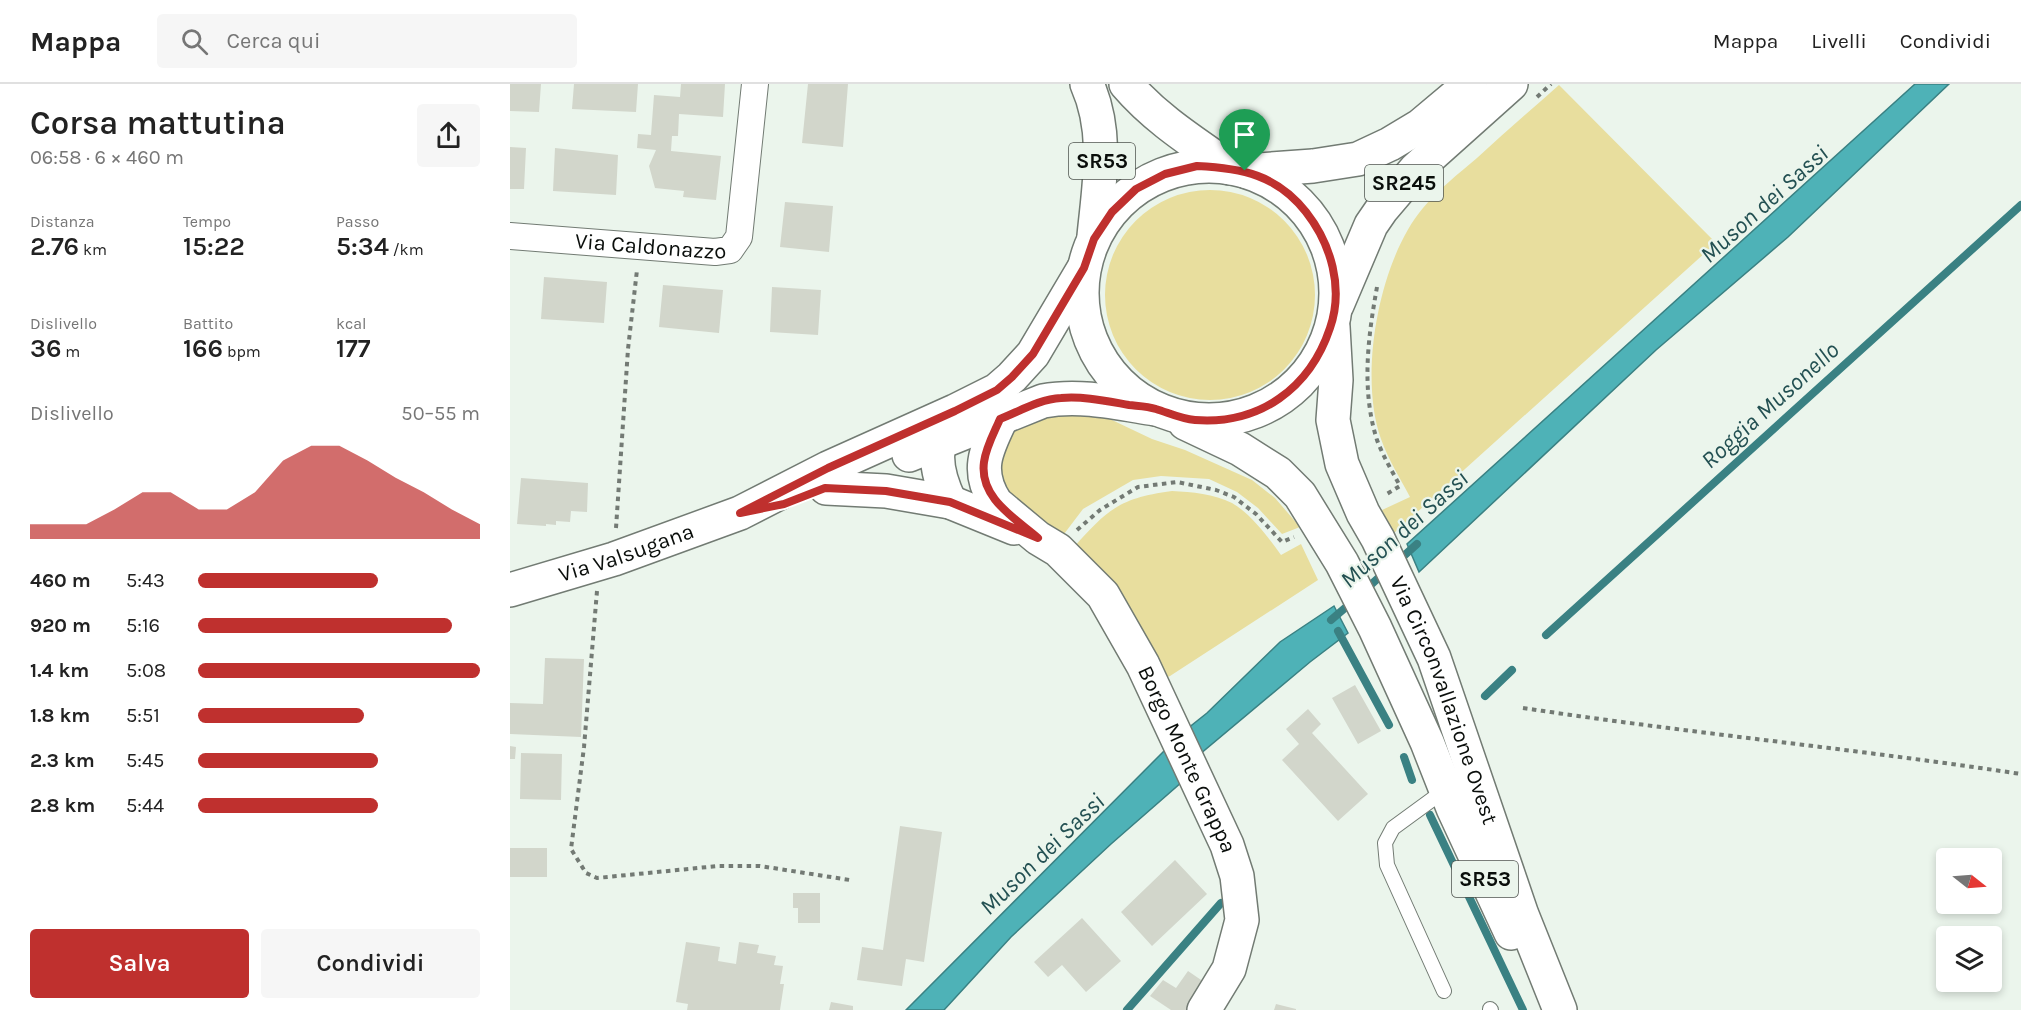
<!DOCTYPE html>
<html lang="it">
<meta charset="utf-8">
<style>
:root{--surface:#fff;--page:#f6f6f6;--text:#222;--muted:#767676;--line:#e0e0e0;--accent:#bf302e}
body{margin:0;font-family:Karla,sans-serif;background:var(--page);color:var(--text);height:100vh;display:flex;flex-direction:column;font-size:22px;white-space:nowrap}
*{box-sizing:border-box;margin:0}
p{font-size:20px;color:var(--muted)}
.icon{flex:none;width:33px;height:33px;fill:none;stroke:currentColor;stroke-width:2;stroke-linecap:round;stroke-linejoin:round}
.map{position:relative;flex:1;overflow:hidden}
.side{display:flex;flex-direction:column;background:var(--surface);width:510px}
.side>*{flex:none}
.needle{width:39px;rotate:107deg}
.fabs{position:absolute;left:1426px;top:764px;display:grid;gap:12px}
.fabs a{display:grid;place-items:center;width:66px;height:66px;border-radius:6px;background:var(--surface);box-shadow:0 3px 9px #0003;font-size:30px}
.pin{position:absolute;display:grid;place-items:center;width:51px;height:51px;color:#fff;margin:-62px -26px;border-radius:50% 50% 50% 0;rotate:-45deg;box-shadow:0 0 6px #0007}
.pin .icon{rotate:45deg}
.round{display:grid;place-items:center;flex:none;width:63px;height:63px;border-radius:6px;background:var(--page)}
.summary{display:flex;align-items:center;justify-content:space-between;height:102px;padding:0 30px}
h1{font-size:33px;font-weight:600;line-height:45px}
.metrics{display:grid;grid-template-columns:repeat(3,1fr);gap:9px;height:102px;padding:6px 30px}
.metrics div{display:grid;align-content:center}
.metrics b{font-size:26px;font-weight:600}
.metrics small{font-size:16px;font-weight:400}
.metrics p{font-size:16px}
.chart{height:168px;padding:12px 30px}
.chart p{display:flex;justify-content:space-between}
.chart svg{width:100%;height:108px;margin-top:6px;fill:var(--accent);opacity:.7}
.cta{display:flex;gap:12px;margin-top:auto;padding:12px 30px}
.cta a{flex:1;height:69px;border-radius:6px;background:var(--accent);color:#fff;font-size:24px;font-weight:600;line-height:69px;text-align:center}
.cta a+a{background:var(--page);color:var(--text)}
ul{padding:0 30px;list-style:none;font-size:20px}
li{display:grid;grid-template-columns:96px 72px 1fr;align-items:center;height:45px}
li i{height:15px;border-radius:8px;background:var(--accent)}
header{display:flex;align-items:center;gap:36px;box-sizing:border-box;height:84px;padding:0 30px;background:var(--surface);border-bottom:2px solid var(--line)}
header strong{font-size:28px}
nav{display:flex;gap:33px;margin-inline-start:auto;font-size:21px}
.search{width:420px;height:54px;background:var(--page);display:flex;align-items:center;gap:15px;box-sizing:border-box;padding:0 21px;border-radius:6px;color:var(--muted);font-size:22px}
main{display:flex;flex:1;min-height:0}
.map>svg:first-child{display:block}
</style>
<header>
<strong>Mappa</strong>
<div class="search"><svg class="icon" aria-label="search" viewBox="0 0 24 24"><circle cx="10" cy="10" r="6"/><path d="M15 15l6 6"/></svg>Cerca qui</div>
<nav><a>Mappa</a><a>Livelli</a><a>Condividi</a></nav>
</header>
<main>
<section class="side">
<div class="summary"><div><h1>Corsa mattutina</h1><p>06:58 · 6 × 460 m</p></div><a class="round"><svg class="icon" aria-label="share" viewBox="0 0 24 24"><path d="M12 15V3M7 8l5-5 5 5M5 13v7h14v-7"/></svg></a></div>
<div class="metrics">
<div><p>Distanza</p><b>2.76<small> km</small></b></div>
<div><p>Tempo</p><b>15:22</b></div>
<div><p>Passo</p><b>5:34<small> /km</small></b></div>
</div>
<div class="metrics">
<div><p>Dislivello</p><b>36<small> m</small></b></div>
<div><p>Battito</p><b>166<small> bpm</small></b></div>
<div><p>kcal</p><b>177</b></div>
</div>
<div class="chart"><p><span>Dislivello</span>50–55 m</p>
<svg viewBox="0 0 160 44" preserveAspectRatio="none"><path d="M0 44V38L10 38L20 38L30 32L40 25L50 25L60 32L70 32L80 25L90 12L100 6L110 6L120 12L130 19L140 25L150 32L160 38V44z"/></svg>
</div>
<ul>
<li><b>460 m</b>5:43<i style="width:64%"></i></li>
<li><b>920 m</b>5:16<i style="width:90%"></i></li>
<li><b>1.4 km</b>5:08<i style="width:100%"></i></li>
<li><b>1.8 km</b>5:51<i style="width:59%"></i></li>
<li><b>2.3 km</b>5:45<i style="width:64%"></i></li>
<li><b>2.8 km</b>5:44<i style="width:64%"></i></li>
</ul>
<div class="cta"><a>Salva</a><a>Condividi</a></div>
</section>
<div class="map">
<svg width="1511" height="926" viewBox="0 0 1511 926">
<rect width="100%" height="100%" fill="#ebf5ec"/>
<!-- green -->
<path fill="#e8de9e" d="M 1049,1 L 1206,159 L 884,449 L 872,426 L 900,413 C 890,394 878,375 871,355 C 848,291 869,176 913,124 C 929,105 948,90 967,74 C 994,49 1022,25 1049,1 Z
M595 211a105 105 0 1 1 210 0a105 105 0 1 1-210 0Z
M 571,326 L 602,336 L 642,355 L 675,366 L 742,396 L 765,414 L 790,443 L 772,450 L 748,424 L 727,408 L 699,395 L 651,392 L 623,396 L 573,425 L 551,454 L 497,418 L 485,385 L 491,355 L 516,334 Z
M 662,407 C 682,408 704,410 722,419 C 740,429 759,454 771,471 L 791,460 L 808,496 L 660,592 L 651,596 L 622,528 L 564,463 C 598,425 610,414 662,407 Z"/>
<!-- water -->
<path fill="#4eb2b7" stroke="#3a8183" stroke-width="1.5" d="M 1405,0 L 1439,0 L 1278,153 L 1146,266 L 909,488 L 897,460 Z
M 824,522 L 838,549 L 800,578 L 690,670 L 677,645 L 697,629 L 770,558 Z
M 658,663 L 673,697 L 601,760 L 501,853 L 434,926 L 396,926 Z"/>
<g fill="none" stroke-linecap="round" stroke-linejoin="round">
<!-- stream -->
<path stroke="#3a8183" stroke-width="8" d="M 887,478 L 907,460
M 855,506 L 875,488
M 821,536 L 842,518
M 828,547 L 879,641
M 1036,551 L 1511,121
M 975,612 L 1002,586
M 894,673 L 902,696
M 920,731 L 1013,926
M 617,926 L 711,819"/>
</g>
<!-- building -->
<path fill="#d2d6cb" d="M 0,0 L 31,0 L 29,28 L 0,27 Z
M 64,0 L 128,0 L 126,28 L 62,25 Z
M 171,0 L 215,0 L 213,33 L 169,30 L 168,52 L 162,52 L 161,67 L 211,72 L 206,116 L 173,113 L 174,107 L 145,104 L 139,82 L 146,66 L 127,64 L 128,50 L 141,51 L 144,11 L 170,13 Z
M 298,0 L 338,0 L 333,63 L 292,59 Z
M 0,63 L 16,64 L 14,105 L 0,105 Z
M 45,64 L 108,71 L 106,111 L 43,107 Z
M 275,118 L 323,122 L 319,168 L 270,163 Z
M 34,193 L 97,198 L 94,239 L 31,235 Z
M 153,201 L 213,206 L 209,249 L 149,243 Z
M 262,203 L 311,206 L 308,251 L 260,248 Z
M 11,394 L 78,399 L 77,428 L 61,427 L 60,438 L 46,437 L 46,441 L 36,440 L 36,442 L 7,440 Z
M 35,574 L 74,575 L 71,653 L 0,650 L 0,619 L 33,620 Z
M 845,601 L 871,647 L 848,660 L 822,614 Z
M 798,625 L 811,640 L 802,649 L 858,710 L 828,737 L 772,676 L 789,660 L 776,645 Z
M 0,662 L 6,663 L 5,675 L 0,675 Z
M 11,669 L 52,670 L 51,716 L 10,715 Z
M 390,742 L 432,748 L 414,878 L 396,875 L 392,902 L 347,896 L 352,863 L 373,866 Z
M 0,764 L 37,764 L 37,793 L 0,793 Z
M 665,776 L 697,810 L 642,862 L 611,828 Z
M 283,809 L 310,809 L 310,839 L 288,839 L 288,824 L 283,824 Z
M 572,834 L 611,877 L 576,908 L 552,881 L 538,893 L 524,878 Z
M 176,858 L 210,863 L 208,877 L 226,880 L 229,858 L 249,861 L 247,869 L 266,872 L 264,881 L 273,882 L 270,900 L 274,900 L 270,926 L 177,926 L 178,920 L 166,918 Z
M 678,887 L 697,900 L 680,926 L 661,926 L 640,912 L 653,896 L 666,904 Z
M 321,918 L 343,922 L 343,926 L 319,926 Z
M 766,920 L 786,925 L 786,926 L 764,926 Z"/>
<g fill="none" stroke-linecap="round" stroke-linejoin="round">
<defs>
<path id="lane" d="M 934,907 L 877,781 L 875,759 L 883,744 L 935,706
M 980,925 L 981,926"/>
<g id="street">
<path id="s1" d="M 0,152 L 205,168 L 220,166 L 229,153 L 245,0"/>
</g>
<g id="secondary">
<path id="s2" d="M 491,335 C 476,366 465,387 486,419 L 528,454 L 548,466 L 593,511 L 633,581 L 717,761 L 727,792 L 732,836 L 719,885 L 694,926"/>
<path d="M 438,343 C 419,365 429,395 440,418"/>
<path d="M 399,371 L 533,317 C 570,310 608,319 645,325"/>
<path d="M 316,404 L 376,407 L 440,418 L 504,444"/>
<path id="s3" d="M 0,506 L 104,475 L 230,429 L 318,384 L 445,327 L 487,306 L 502,293 L 523,270 L 574,184"/>
</g>
<g id="primary">
<path d="M 577,0 C 599,49 589,101 584,152"/>
<path d="M 616,0 C 646,35 683,58 720,84"/>
<circle cx="699" cy="209" r="127"/>
<path d="M 735,87 L 803,82 L 848,75 L 880,60 L 910,42 L 960,0"/>
<path d="M 827,221 L 861,141 L 872,125 L 906,85 L 1001,0"/>
<path id="s4" d="M 823,243 L 826,296 L 823,336 L 832,380 L 853,429 L 868,455 L 924,574 L 1012,831 L 1050,926"/>
<path d="M 675,339 L 730,365 L 768,389 L 790,411 L 832,479 L 865,544 L 917,658 L 943,724 L 1001,849"/>
</g>
</defs>
<!-- lane casing -->
<use href="#lane" stroke="#727b73" stroke-width="16"/>
<!-- street casing -->
<use href="#street" stroke="#727b73" stroke-width="28"/>
<!-- secondary casing -->
<use href="#secondary" stroke="#727b73" stroke-width="36"/>
<!-- primary casing -->
<use href="#primary" stroke="#727b73" stroke-width="36"/>
<!-- path -->
<path stroke="#737a74" stroke-width="4" stroke-dasharray="4.5 4.5" stroke-linecap="butt" d="M 1027,13 L 1041,0
M 867,203 C 858,253 851,306 867,356 C 873,372 882,387 890,402 L 875,411
M 106,444 L 118,265 L 127,186
M 567,446 L 590,426 L 628,403 L 667,398 L 706,406 L 724,413 L 746,430 L 772,458 L 784,453
M 87,507 L 74,663 L 61,765 L 76,789 L 87,794 L 208,782 L 250,782 L 340,796
M 1013,624 C 1179,649 1346,665 1511,690"/>
<!-- lane -->
<use href="#lane" stroke="#fff" stroke-width="14"/>
<!-- street -->
<use href="#street" stroke="#fff" stroke-width="26"/>
<!-- secondary -->
<use href="#secondary" stroke="#fff" stroke-width="33"/>
<!-- primary -->
<use href="#primary" stroke="#fff" stroke-width="33"/>
</g>
<g fill="none" stroke-linecap="round" stroke-linejoin="round">
<defs>
<path id="route" d="M 687,82 C 732,84 767,91 796,128 C 821,160 834,204 820,244 C 800,304 750,341 685,336 C 671,335 659,329 646,325 C 637,322 627,322 619,321 C 596,317 573,312 551,314 C 530,315 510,327 490,335 C 484,349 476,363 474,378 C 469,414 505,434 528,454 L 440,418 L 376,407 L 315,404 L 274,420 L 230,429 L 318,384 L 445,327 L 487,306 L 502,293 L 523,270 L 574,184 L 584,155 L 602,128 L 626,105 L 655,90 Z"/>
</defs>
<!-- route casing -->
<use href="#route" stroke="#fff" stroke-width="12"/>
<!-- route -->
<use href="#route" stroke="#bf302e" stroke-width="8"/>
</g>
<g text-anchor="middle" dominant-baseline="central" stroke-width="4.5" stroke-linejoin="round" paint-order="stroke">
<!-- shield labels -->
<g fill="#ebf5ec" stroke="#4e534e" stroke-width="1.5">
<rect x="559" y="59" width="66" height="36" rx="4.5"/>
<rect x="855" y="81" width="78" height="36" rx="4.5"/>
<rect x="942" y="777" width="66" height="36" rx="4.5"/>
</g>
<g font-size="21" font-weight="bold" fill="#0a0e0b">
<text x="592" y="77">SR53</text>
<text x="894" y="99">SR245</text>
<text x="975" y="795">SR53</text>
</g>
<!-- street labels -->
<g font-size="22" fill="#0a0e0b" stroke="#ebf5ec">
<text stroke="none"><textPath href="#s1" startOffset="141">Via Caldonazzo</textPath></text>
<text stroke="none"><textPath href="#s3" startOffset="122">Via Valsugana</textPath></text>
<text stroke="none"><textPath href="#s4" startOffset="396">Via Circonvallazione Ovest</textPath></text>
<text stroke="none"><textPath href="#s2" startOffset="416">Borgo Monte Grappa</textPath></text>
</g>
<!-- water labels -->
<g font-size="24" font-style="italic" fill="#235052" stroke="#ebf5ec">
<text transform="translate(1254 120) rotate(-42)">Muson dei Sassi</text>
<text transform="translate(1260 321) rotate(-42)">Roggia Musonello</text>
<text transform="translate(894 445) rotate(-42)">Muson dei Sassi</text>
<text transform="translate(532 770) rotate(-44)">Muson dei Sassi</text>
</g>
</g>
</svg>
<div class="fabs">
<a><svg class="needle" viewBox="-14 -14 28 28"><path d="M0-13l5 13h-10z" fill="#e53935"/><path d="M0 13l5-13h-10z" fill="#767676"/></svg></a>
<a><svg class="icon" aria-label="layers" viewBox="0 0 24 24"><path d="M12 4l9 5-9 5-9-5zM3 14l9 5 9-5"/></svg></a>
</div>
<div class="pin" style="left:735px;top:87px;background:#1e9e55"><svg class="icon" aria-label="arrive" viewBox="0 0 24 24"><path d="M6 21V4h12l-3 4 3 4H6"/></svg></div>
</div>
</main>
